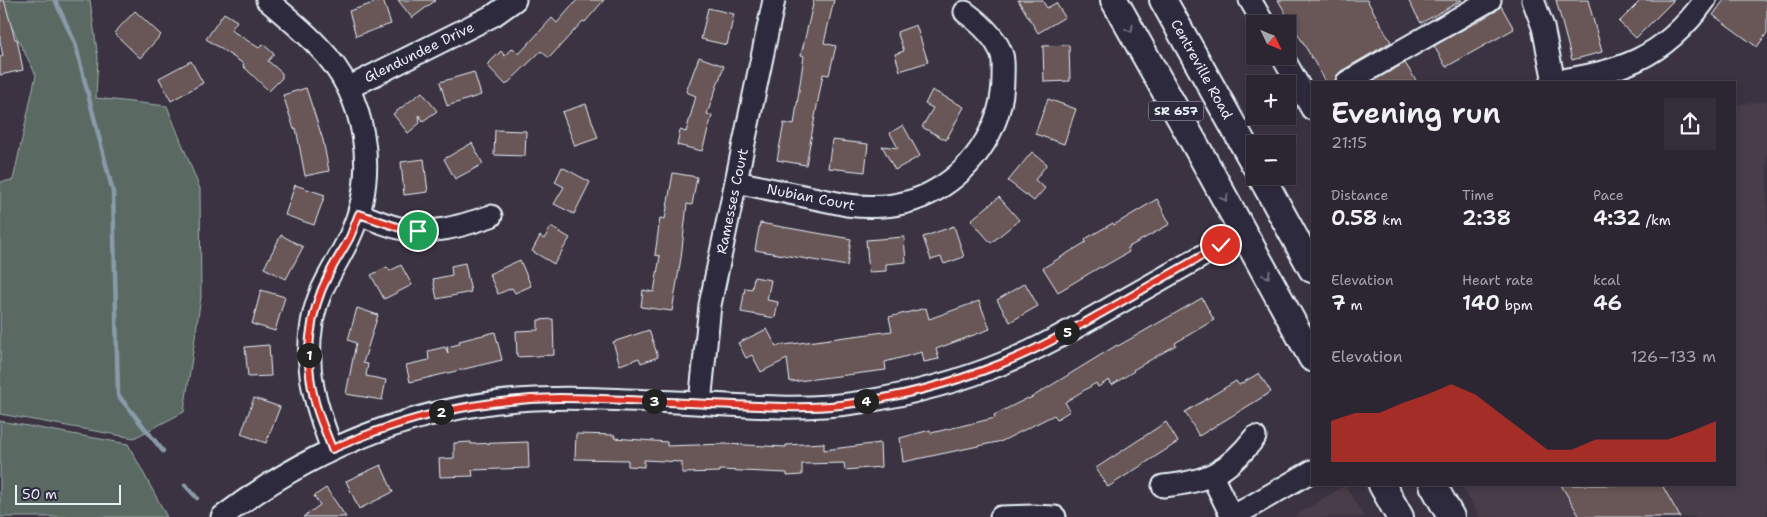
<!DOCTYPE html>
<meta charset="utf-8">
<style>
:root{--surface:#2c2632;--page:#342e3a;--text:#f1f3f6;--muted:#a6a5ac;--line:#48434d;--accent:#d93025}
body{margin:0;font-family:"Shantell Sans",sans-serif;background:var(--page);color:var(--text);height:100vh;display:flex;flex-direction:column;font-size:19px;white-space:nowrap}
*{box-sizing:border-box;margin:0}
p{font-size:16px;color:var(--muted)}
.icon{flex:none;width:28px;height:28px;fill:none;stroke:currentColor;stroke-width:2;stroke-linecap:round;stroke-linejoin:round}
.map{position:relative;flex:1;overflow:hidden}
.drawer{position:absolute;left:1311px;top:81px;width:425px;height:405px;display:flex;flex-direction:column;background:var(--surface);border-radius:0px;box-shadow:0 2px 8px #0003,0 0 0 1px var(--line)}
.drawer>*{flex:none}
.needle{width:32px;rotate:133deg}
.controls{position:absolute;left:1246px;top:15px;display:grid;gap:10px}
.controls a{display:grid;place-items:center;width:50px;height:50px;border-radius:0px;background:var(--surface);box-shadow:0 2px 8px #0003,0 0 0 1px var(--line);font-size:25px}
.scale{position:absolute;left:15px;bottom:12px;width:106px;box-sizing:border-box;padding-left:5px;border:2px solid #e8f1f8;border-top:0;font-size:14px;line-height:18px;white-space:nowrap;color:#e8f1f8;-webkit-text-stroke:4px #2f2a3d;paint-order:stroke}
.pin{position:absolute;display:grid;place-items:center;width:42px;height:42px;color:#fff;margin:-21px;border:2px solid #fff;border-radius:50%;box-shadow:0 1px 5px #0007}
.km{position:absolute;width:25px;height:25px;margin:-12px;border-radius:50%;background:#222;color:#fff;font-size:14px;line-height:25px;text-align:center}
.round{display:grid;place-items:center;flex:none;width:52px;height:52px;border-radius:0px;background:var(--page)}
.summary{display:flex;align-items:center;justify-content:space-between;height:85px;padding:0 20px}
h1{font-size:28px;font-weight:600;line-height:38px}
.stats{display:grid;grid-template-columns:repeat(3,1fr);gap:8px;height:85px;padding:5px 20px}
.stats div{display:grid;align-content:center}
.stats b{font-size:21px;font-weight:600}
.stats small{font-size:14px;font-weight:400}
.stats p{font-size:14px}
.chart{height:140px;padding:10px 20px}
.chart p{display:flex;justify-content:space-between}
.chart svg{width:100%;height:90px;margin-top:5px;fill:var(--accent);opacity:.7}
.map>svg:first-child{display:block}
</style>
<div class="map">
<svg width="1767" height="517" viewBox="0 0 1767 517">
<rect width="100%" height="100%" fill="#3b3342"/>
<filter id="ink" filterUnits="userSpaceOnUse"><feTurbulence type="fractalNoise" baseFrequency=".02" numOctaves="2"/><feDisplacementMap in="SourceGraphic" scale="10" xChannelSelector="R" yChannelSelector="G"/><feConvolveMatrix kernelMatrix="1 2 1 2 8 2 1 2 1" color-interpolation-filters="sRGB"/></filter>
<g filter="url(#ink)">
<!-- built -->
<path fill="#493e48" d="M 1767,101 L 1767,517 L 1480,517 L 1461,485 L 1735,485 L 1735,105 Z
M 1345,485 L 1364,517 L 1294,517 Z"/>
<!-- green -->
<path fill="#5a6b64" stroke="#a1aeae" d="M 0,0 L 90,0 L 98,58 L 96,98 L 167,106 L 200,189 L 201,297 L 184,412 L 134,438 L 0,414 L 0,182 L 13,180 L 36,75 L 0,4 Z
M 0,421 L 128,444 L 167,517 L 0,517 Z"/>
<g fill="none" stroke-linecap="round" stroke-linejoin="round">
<!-- stream -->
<path stroke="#899aa9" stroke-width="4.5" d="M 55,0 L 75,43 L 113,192 L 118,395 L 163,451
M 185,485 L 197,498"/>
</g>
<!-- building -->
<path fill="#695657" stroke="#e8f1f8" d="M 0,0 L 4,0 L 15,39 L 17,39 L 23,70 L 0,75 L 0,56 L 3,56 L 0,41 Z
M 383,0 L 391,24 L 356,36 L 349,11 Z
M 398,0 L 436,0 L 412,18 Z
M 577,0 L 604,0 L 585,22 L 583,21 L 549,58 L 541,51 L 506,85 L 487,65 L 501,51 L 505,56 L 513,48 L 519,54 L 552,18 L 557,23 Z
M 814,0 L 834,0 L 824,43 L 836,46 L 829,75 L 823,74 L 806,165 L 777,160 L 784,123 L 794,125 L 804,56 L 801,55 Z
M 1018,0 L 1042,0 L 1047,8 L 1056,3 L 1065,17 L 1038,33 Z
M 1278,0 L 1367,0 L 1391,42 L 1341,71 L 1336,76 L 1335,82 L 1326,82 Z
M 1408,0 L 1462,0 L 1421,23 Z
M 1556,0 L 1588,0 L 1602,52 L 1572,60 Z
M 1641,0 L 1674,0 L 1636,38 L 1619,22 Z
M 1724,0 L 1767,0 L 1767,33 L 1757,47 L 1713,15 Z
M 1501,6 L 1514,29 L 1446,67 L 1434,46 L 1496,11 Z
M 708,8 L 734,14 L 727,45 L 701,39 Z
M 135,11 L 161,35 L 140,58 L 114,33 Z
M 224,13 L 237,21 L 231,30 L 259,48 L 263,44 L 274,54 L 268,61 L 282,73 L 282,78 L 269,91 L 243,66 L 244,64 L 206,39 Z
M 916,25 L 928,62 L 900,71 L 895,54 L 904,51 L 897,32 Z
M 1069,45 L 1070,81 L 1044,82 L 1043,46 Z
M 699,57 L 724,66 L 707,114 L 712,116 L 702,151 L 677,145 L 680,130 L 686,132 L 696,96 L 686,92 Z
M 191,61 L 203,83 L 171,101 L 159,78 Z
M 1405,63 L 1417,82 L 1371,82 Z
M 474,72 L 481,95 L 447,106 L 440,82 Z
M 306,88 L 323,140 L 329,171 L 305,176 L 296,128 L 294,129 L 283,95 Z
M 932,90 L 964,107 L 946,140 L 922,127 L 933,108 L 925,104 Z
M 422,92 L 437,111 L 423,121 L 419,115 L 420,123 L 408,133 L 393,114 Z
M 1048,99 L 1076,109 L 1064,144 L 1035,134 Z
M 586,104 L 598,138 L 575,146 L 562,112 Z
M 903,125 L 920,156 L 895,170 L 882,146 L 898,148 L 890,133 Z
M 495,130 L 526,131 L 525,156 L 494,155 Z
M 832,140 L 868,144 L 865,172 L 828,168 Z
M 472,143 L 483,164 L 455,179 L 444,159 Z
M 1032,152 L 1047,164 L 1035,180 L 1045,188 L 1034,201 L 1008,181 Z
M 424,159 L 428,192 L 404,195 L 401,162 Z
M 562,167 L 590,182 L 574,214 L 554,204 L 564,187 L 555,182 Z
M 673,173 L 697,177 L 692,205 L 687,204 L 681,258 L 672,311 L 641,307 L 643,290 L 654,292 L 660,256 L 655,255 L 660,218 L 665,219 Z
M 295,185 L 325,195 L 314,225 L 285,215 Z
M 999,197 L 1019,220 L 991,243 L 971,220 Z
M 1157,199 L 1170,224 L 1127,248 L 1129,252 L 1101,268 L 1100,267 L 1058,292 L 1043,268 L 1086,242 L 1085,239 L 1113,223 L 1114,225 Z
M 760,223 L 851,239 L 847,266 L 755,250 Z
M 954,226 L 964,257 L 944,264 L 941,257 L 931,260 L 923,237 Z
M 551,227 L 570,238 L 554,264 L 532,251 L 540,236 L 544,239 Z
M 281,235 L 303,247 L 286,279 L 264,268 Z
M 904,237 L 906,262 L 886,264 L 886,271 L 869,272 L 866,240 Z
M 520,260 L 531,286 L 515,293 L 512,288 L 498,294 L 489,274 Z
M 465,263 L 471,292 L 437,299 L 433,279 L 452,275 L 451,266 Z
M 401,265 L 412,285 L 384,299 L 371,275 L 387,267 L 390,271 Z
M 754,277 L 771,280 L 767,300 L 778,302 L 775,318 L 741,312 L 745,288 L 752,289 Z
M 1025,283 L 1038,306 L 1010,322 L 997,300 Z
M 261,290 L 285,297 L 275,331 L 252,324 Z
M 1202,298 L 1214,320 L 1175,343 L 1176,345 L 1133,370 L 1134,371 L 1112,385 L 1109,380 L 1098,387 L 1096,383 L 1065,402 L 1070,411 L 1057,419 L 1054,415 L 1002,441 L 903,462 L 900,438 L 930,430 L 931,433 L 995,418 L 994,415 L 1028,398 L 1029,399 L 1117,345 L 1118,346 Z
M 979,301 L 990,329 L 936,349 L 939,359 L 924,362 L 922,352 L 885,362 L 886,370 L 790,382 L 787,359 L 761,372 L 752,355 L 746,358 L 738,343 L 767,329 L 776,346 L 892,331 L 889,317 L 926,308 L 929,319 Z
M 357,308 L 378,315 L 363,363 L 368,364 L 366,376 L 386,380 L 382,400 L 346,394 L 356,343 L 348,340 Z
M 553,319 L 554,355 L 517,357 L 516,331 L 538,330 L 538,320 Z
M 649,330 L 658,357 L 641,363 L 639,358 L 620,365 L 613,342 Z
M 495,332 L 502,360 L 410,382 L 406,365 L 429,360 L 428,351 L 445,347 L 448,353 L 447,347 L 460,344 L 459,341 Z
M 269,345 L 271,376 L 248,377 L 245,347 Z
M 1259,373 L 1271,392 L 1199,436 L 1185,412 L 1236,381 L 1239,385 Z
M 254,398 L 280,407 L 266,443 L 241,434 Z
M 1166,422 L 1178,442 L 1108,487 L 1096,468 Z
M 576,434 L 615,435 L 614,438 L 667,442 L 667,446 L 725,444 L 786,447 L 786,445 L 824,443 L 824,450 L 880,443 L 881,467 L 845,470 L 844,463 L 802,464 L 802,475 L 787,476 L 787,473 L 720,470 L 720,472 L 682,473 L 682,462 L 644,460 L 644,467 L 628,466 L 628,460 L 575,459 Z
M 471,442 L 471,444 L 528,442 L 529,468 L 472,470 L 473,476 L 440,477 L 439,459 L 454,458 L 454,443 Z
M 381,465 L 393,492 L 359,509 L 346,481 Z
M 1561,485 L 1662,485 L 1680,517 L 1580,517 Z
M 326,488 L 346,517 L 303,517 L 320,505 L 314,496 Z"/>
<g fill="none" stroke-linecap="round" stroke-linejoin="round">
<defs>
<path id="minor" d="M 267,0 C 284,15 302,29 318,46 C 367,96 379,173 350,236 C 336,267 318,287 312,323 C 304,370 316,406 332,449
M 1250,0 L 1264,24
M 1533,0 L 1543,27 L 1554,82
M 1282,56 L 1312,109
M 1347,82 L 1490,0
M 1551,82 C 1621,71 1662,60 1705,0
M 348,88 L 494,15 L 515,0
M 736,182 L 847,205 C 878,209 909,206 936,190 C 976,167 1003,124 1003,78 C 1003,70 1004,62 1002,55 C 996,37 980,23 965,12
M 359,214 C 372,219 386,225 399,228 C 431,236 461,226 491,216
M 700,403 L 710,305 L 774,0
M 1212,476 L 1232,517
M 1163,486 C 1207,482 1228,472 1255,437
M 222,517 C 309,451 409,409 518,400 C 570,396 624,400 676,402 C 737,405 801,412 862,402 C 911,394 958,382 1004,363 C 1041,348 1075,328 1110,308 C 1155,283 1199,257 1244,233
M 1001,517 L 1032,516 L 1055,517
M 1232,517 L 1312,471"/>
<path id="major" d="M 1114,0 L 1206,164 L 1312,358
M 1163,0 L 1255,165
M 1261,176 L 1312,269
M 1382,485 L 1400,517
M 1433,485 L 1451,517"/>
</defs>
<!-- minor casing -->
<use href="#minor" stroke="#e8f1f8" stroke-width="25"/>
<!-- major casing -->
<use href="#major" stroke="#e8f1f8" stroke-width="30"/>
<!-- minor -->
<use href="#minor" stroke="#2f2a3d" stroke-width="21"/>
<!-- major -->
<use href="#major" stroke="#2f2a3d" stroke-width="26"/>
</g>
<!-- one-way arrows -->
<defs><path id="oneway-chevron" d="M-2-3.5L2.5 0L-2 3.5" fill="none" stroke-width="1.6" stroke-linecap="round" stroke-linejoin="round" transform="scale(1.25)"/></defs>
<g stroke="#70707e">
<use href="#oneway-chevron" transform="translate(1130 29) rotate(61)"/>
<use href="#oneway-chevron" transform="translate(1225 198) rotate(61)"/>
<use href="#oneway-chevron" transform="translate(1267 275) rotate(61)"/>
</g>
</g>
<g fill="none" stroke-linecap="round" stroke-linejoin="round" filter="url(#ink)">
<defs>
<path id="route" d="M 418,231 L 400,228 L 359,214 C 355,223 353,231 349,239 C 342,252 334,263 328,276 C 309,313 304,358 314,398 C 318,416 326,432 332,449 C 403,417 481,399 559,398 C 609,398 659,402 709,404 C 752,405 797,410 840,405 C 896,398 951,384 1003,363 C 1039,349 1073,329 1107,310 C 1145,288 1183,267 1221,245"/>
</defs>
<!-- route casing -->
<use href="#route" stroke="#fff" stroke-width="10"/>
<!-- route -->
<use href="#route" stroke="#d93025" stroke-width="6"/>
</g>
<g text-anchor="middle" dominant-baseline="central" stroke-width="4" stroke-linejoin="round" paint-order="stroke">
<!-- shield labels -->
<rect fill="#2f2a3d" stroke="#b0b5c0" stroke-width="1" x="1148.5" y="101.5" width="55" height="19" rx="4"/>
<g font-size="12" font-weight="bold" fill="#e8f1f8">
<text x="1176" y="111">SR 657</text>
</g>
<!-- street labels -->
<g font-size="14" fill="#e8f1f8" stroke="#2f2a3d">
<text transform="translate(419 52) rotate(-26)">Glendundee Drive</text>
<text transform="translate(1202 69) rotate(61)">Centreville Road</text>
<text transform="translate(811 197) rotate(11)">Nubian Court</text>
<text transform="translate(732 201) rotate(-78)">Ramesses Court</text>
</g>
</g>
</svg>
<div class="controls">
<a><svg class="needle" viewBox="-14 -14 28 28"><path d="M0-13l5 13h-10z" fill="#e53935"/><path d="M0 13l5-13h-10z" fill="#a6a5ac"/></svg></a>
<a>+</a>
<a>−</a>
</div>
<div class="scale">50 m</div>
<div class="pin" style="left:418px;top:231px;background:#1e9e55"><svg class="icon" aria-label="arrive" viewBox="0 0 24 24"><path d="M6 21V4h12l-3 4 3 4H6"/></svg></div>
<div class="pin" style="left:1221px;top:245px;background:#d93025"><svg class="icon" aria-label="check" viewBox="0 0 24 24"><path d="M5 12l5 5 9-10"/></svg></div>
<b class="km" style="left:309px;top:355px">1</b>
<b class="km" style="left:441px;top:412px">2</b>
<b class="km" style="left:654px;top:401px">3</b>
<b class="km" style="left:866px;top:401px">4</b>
<b class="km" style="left:1067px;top:332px">5</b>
<section class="drawer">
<div class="summary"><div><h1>Evening run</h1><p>21:15</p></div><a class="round"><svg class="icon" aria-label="share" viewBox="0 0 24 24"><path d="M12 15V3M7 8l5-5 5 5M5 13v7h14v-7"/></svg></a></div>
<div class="stats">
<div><p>Distance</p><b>0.58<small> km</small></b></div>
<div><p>Time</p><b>2:38</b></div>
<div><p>Pace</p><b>4:32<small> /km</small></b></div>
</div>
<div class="stats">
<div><p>Elevation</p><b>7<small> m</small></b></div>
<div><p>Heart rate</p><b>140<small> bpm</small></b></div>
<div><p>kcal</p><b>46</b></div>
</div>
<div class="chart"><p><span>Elevation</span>126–133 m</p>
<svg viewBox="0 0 160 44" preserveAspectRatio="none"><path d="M0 44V24L10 20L20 20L30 15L40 11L50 6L60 11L70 20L80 29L90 38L100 38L110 33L120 33L130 33L140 33L150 29L160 24V44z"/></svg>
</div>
</section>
</div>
